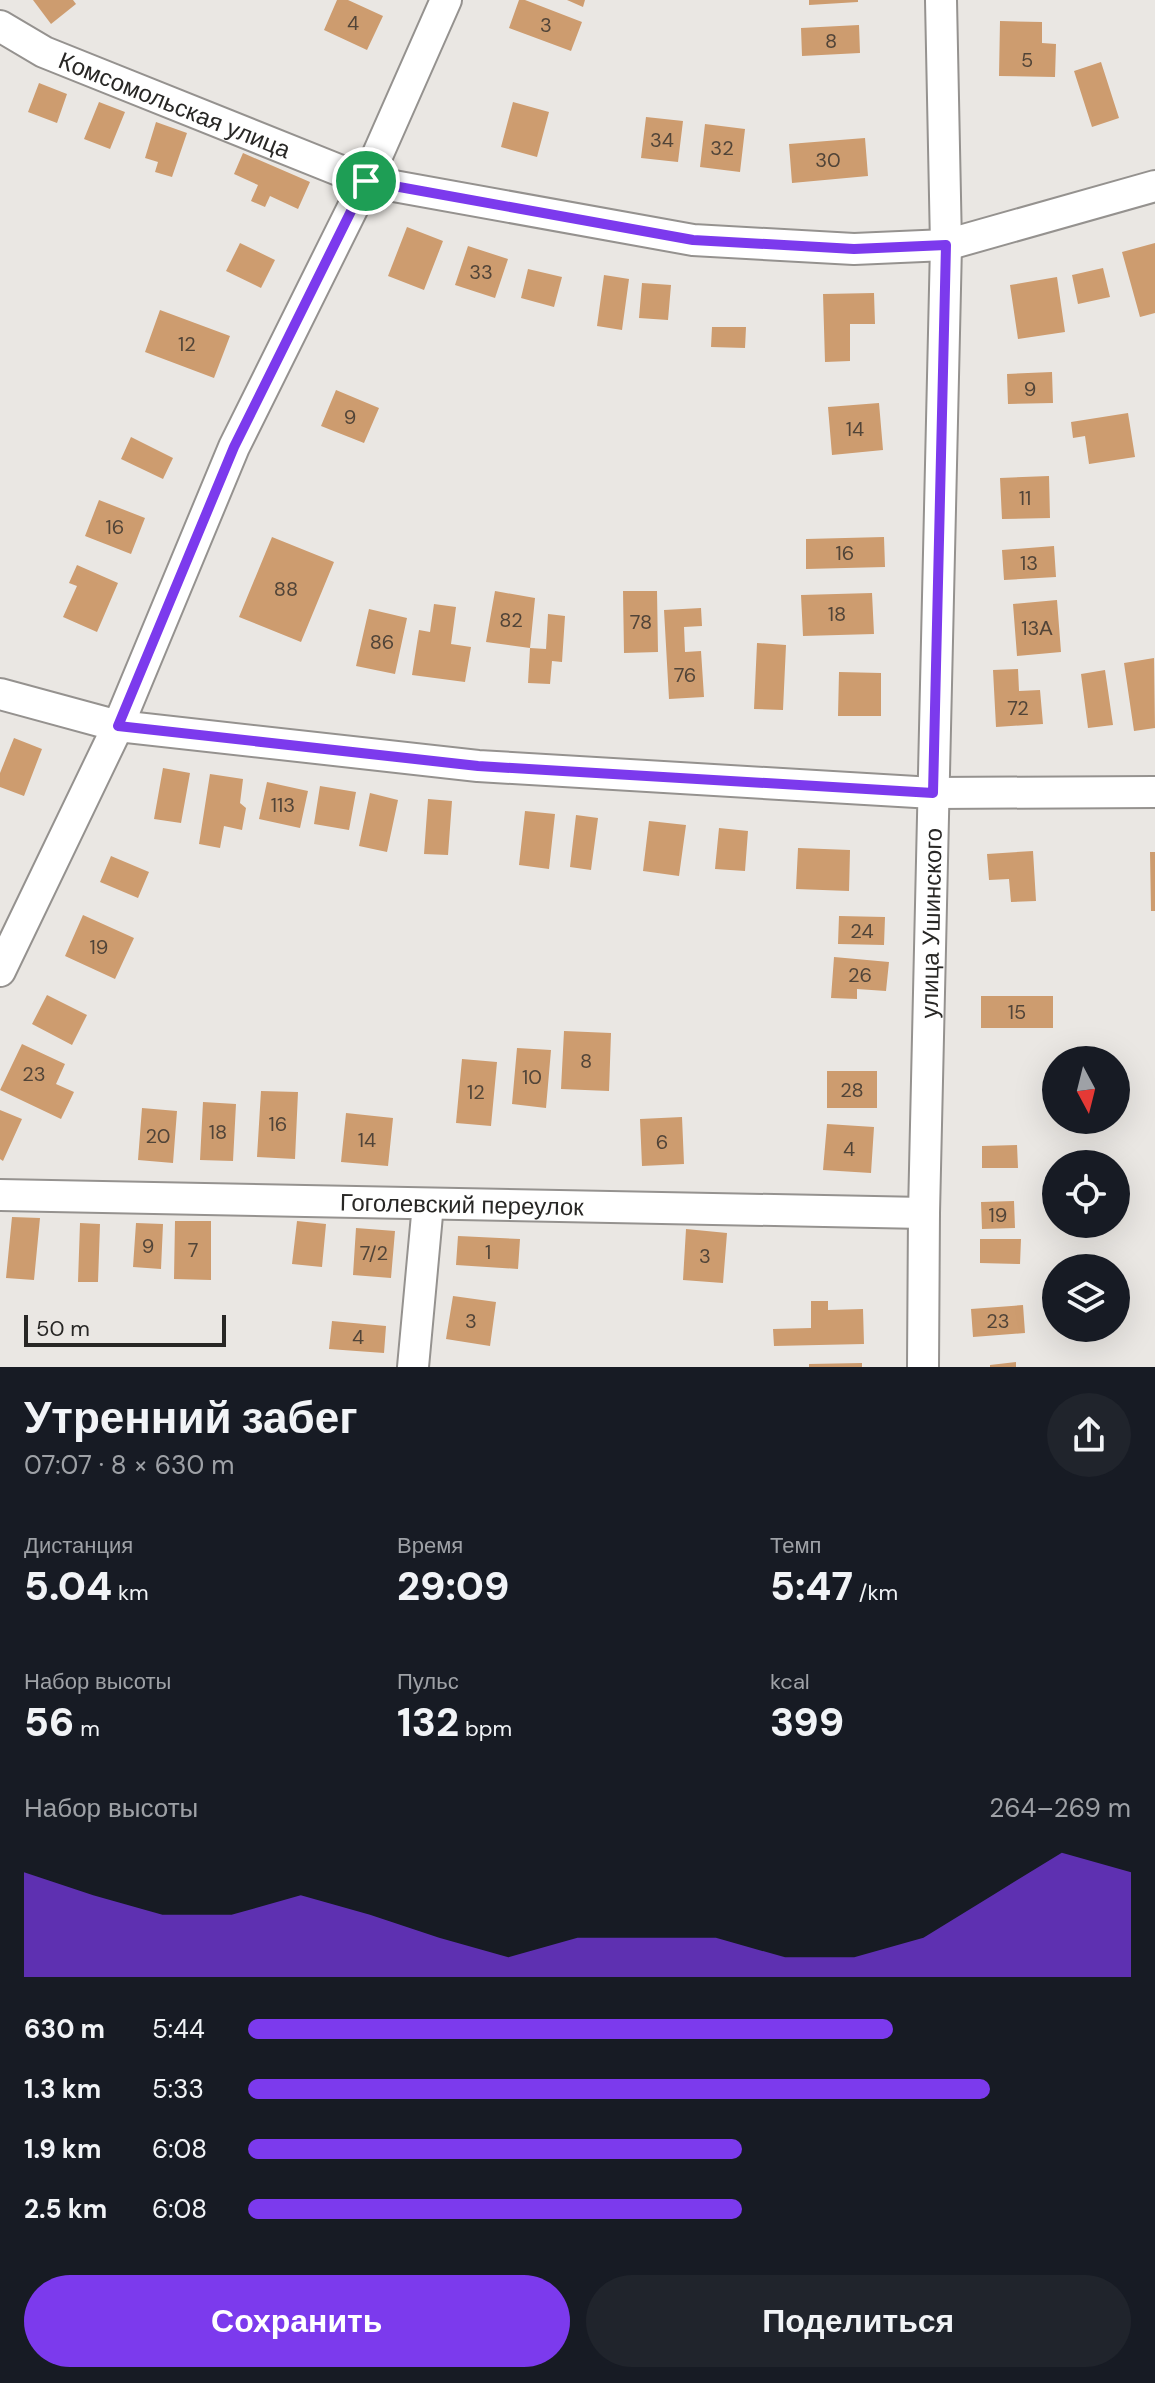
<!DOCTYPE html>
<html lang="ru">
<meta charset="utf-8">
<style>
:root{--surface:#171b24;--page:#20242c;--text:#f1f3f6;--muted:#9ea1a6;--accent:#7c3aed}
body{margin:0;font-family:"DM Sans",sans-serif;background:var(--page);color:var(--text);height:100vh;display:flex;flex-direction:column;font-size:30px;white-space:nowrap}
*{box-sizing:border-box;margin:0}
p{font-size:26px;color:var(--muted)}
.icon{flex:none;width:44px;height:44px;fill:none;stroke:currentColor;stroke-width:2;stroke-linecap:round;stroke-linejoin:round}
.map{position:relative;height:1367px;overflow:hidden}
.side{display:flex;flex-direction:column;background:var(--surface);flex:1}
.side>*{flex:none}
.needle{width:52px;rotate:173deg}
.controls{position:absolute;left:1042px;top:1046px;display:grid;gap:16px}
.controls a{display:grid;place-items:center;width:88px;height:88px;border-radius:50%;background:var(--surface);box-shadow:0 8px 32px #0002;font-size:40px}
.scale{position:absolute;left:24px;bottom:20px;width:202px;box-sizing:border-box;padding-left:8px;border:4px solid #282725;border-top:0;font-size:22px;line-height:28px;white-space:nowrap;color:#282725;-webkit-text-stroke:6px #eae7e3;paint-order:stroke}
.pin{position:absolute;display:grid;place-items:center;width:68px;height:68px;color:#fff;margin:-34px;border:4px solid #fff;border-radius:50%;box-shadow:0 2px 8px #0007}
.round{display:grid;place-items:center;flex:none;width:84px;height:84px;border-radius:42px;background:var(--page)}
.overview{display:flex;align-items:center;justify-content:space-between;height:136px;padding:0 24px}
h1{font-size:44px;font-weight:800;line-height:60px}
.figures{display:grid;grid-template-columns:repeat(3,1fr);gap:12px;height:136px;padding:8px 24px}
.figures div{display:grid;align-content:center}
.figures b{font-size:40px;font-weight:800}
.figures small{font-size:22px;font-weight:400}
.figures p{font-size:22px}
.chart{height:224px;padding:16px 24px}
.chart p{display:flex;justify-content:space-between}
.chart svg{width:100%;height:144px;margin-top:8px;fill:var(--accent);opacity:.7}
.primary-button{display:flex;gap:16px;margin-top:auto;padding:16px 24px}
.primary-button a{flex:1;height:92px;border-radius:48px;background:var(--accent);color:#fff;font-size:32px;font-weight:800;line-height:92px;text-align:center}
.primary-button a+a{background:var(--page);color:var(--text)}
ul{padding:0 24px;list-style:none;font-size:26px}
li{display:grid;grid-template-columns:128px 96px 1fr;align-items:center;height:60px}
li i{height:20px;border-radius:10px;background:var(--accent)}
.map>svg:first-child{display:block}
</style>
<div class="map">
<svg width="1155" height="1367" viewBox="0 0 1155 1367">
<rect width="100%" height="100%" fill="#eae7e3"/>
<!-- building -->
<path fill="#cd9c6f" d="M 33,0 L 73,0 L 76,4 L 51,24 Z
M 337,0 L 348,0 L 383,16 L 367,50 L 324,30 Z
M 519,0 L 525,0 L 582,22 L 571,51 L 509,28 Z
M 567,0 L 585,0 L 583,7 Z
M 809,0 L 858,0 L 858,2 L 809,5 Z
M 1000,21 L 1042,22 L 1042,43 L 1056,44 L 1055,77 L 999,76 Z
M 859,25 L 860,53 L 802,56 L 801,28 Z
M 1101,62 L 1119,118 L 1092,127 L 1074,71 Z
M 39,83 L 67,94 L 57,123 L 28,112 Z
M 99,102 L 125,112 L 110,149 L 84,139 Z
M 513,102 L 549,112 L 537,157 L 501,147 Z
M 646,117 L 683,121 L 678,162 L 641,158 Z
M 156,122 L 187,133 L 172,177 L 155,172 L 158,162 L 145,158 Z
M 705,124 L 745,129 L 740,172 L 700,167 Z
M 865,138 L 868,176 L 792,183 L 789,144 Z
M 243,153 L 310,182 L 298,209 L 270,196 L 265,207 L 251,201 L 258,185 L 234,174 Z
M 407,227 L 443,241 L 424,290 L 388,276 Z
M 240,243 L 275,260 L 261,288 L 226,271 Z
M 1155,243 L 1155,313 L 1140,317 L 1122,252 Z
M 468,246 L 508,259 L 495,298 L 455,285 Z
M 1103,268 L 1110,297 L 1078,304 L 1072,275 Z
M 528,269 L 562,277 L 554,307 L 521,298 Z
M 604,275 L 629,279 L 622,330 L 597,326 Z
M 1057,277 L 1065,332 L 1018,339 L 1010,285 Z
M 642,283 L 671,285 L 668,320 L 639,318 Z
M 874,293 L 875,324 L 850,324 L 850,361 L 825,362 L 823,294 Z
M 160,310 L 230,336 L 214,378 L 145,352 Z
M 712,327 L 746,327 L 745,348 L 711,347 Z
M 1052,372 L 1053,403 L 1008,404 L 1007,374 Z
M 336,390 L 379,408 L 364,443 L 321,426 Z
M 879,403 L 883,450 L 832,455 L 828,407 Z
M 1128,413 L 1135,457 L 1089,464 L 1085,436 L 1073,438 L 1071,422 Z
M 131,437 L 173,458 L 163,479 L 121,459 Z
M 1049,476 L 1050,518 L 1002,519 L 1000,478 Z
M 99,500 L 145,518 L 131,554 L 85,536 Z
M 272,537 L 334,562 L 301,642 L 239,617 Z
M 884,537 L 885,567 L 806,569 L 806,539 Z
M 1054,546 L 1056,577 L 1004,580 L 1002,550 Z
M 77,565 L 118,583 L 97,632 L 63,617 L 77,586 L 69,583 Z
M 495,591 L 535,598 L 530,648 L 546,649 L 548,614 L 565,616 L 562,662 L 552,661 L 550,684 L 528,683 L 530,648 L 486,642 Z
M 623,591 L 657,591 L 658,652 L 624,653 Z
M 872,593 L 874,634 L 803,636 L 801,595 Z
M 1057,600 L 1061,652 L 1017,656 L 1013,604 Z
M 434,604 L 456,607 L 451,644 L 471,647 L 465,682 L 412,675 L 419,630 L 430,632 Z
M 701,608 L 702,626 L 684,627 L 685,652 L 701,651 L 704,697 L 669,699 L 664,610 Z
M 369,609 L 407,618 L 395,674 L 356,666 Z
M 757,643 L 786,645 L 783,710 L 754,709 Z
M 1154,658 L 1155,728 L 1134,731 L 1124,663 Z
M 1018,669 L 1019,691 L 1040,690 L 1043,724 L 996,727 L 993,670 Z
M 1105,670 L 1113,725 L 1088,728 L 1081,674 Z
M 839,672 L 881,673 L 881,716 L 838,716 Z
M 14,738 L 42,749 L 24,796 L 0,787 L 0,773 Z
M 163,768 L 190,773 L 181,823 L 154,819 Z
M 210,774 L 243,779 L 240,803 L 246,808 L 242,830 L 224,826 L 220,848 L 199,844 Z
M 267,782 L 308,791 L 300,828 L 259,819 Z
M 320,786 L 356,792 L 349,830 L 314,824 Z
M 370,793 L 398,800 L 387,852 L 359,846 Z
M 428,799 L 452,801 L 448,855 L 424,854 Z
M 525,811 L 555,814 L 549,869 L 519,865 Z
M 576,815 L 598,818 L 591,870 L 570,867 Z
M 649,821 L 686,825 L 679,876 L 643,871 Z
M 719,828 L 748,831 L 745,871 L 715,869 Z
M 798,848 L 850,850 L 849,891 L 796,889 Z
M 1033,851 L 1036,901 L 1011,902 L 1009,879 L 989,880 L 987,854 Z
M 1150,852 L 1155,852 L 1155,911 L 1151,911 Z
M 111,856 L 149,872 L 138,898 L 100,882 Z
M 83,915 L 134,938 L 115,979 L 65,956 Z
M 839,916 L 885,917 L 884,945 L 838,944 Z
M 834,957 L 889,962 L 886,991 L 857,989 L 857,999 L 831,998 Z
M 47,995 L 87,1015 L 72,1045 L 32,1024 Z
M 981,996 L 1053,996 L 1053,1028 L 981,1028 Z
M 564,1031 L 611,1033 L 609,1091 L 561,1089 Z
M 22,1044 L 65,1064 L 56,1084 L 74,1092 L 61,1119 L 0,1090 Z
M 517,1048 L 551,1050 L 546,1108 L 512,1104 Z
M 462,1059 L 497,1062 L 491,1126 L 456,1123 Z
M 827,1071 L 877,1071 L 877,1108 L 827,1108 Z
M 261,1091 L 298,1092 L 295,1159 L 257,1157 Z
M 203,1102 L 236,1104 L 233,1161 L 200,1160 Z
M 142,1108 L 177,1111 L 173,1163 L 138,1160 Z
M 0,1110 L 22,1119 L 3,1161 L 0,1159 Z
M 346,1113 L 393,1118 L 388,1166 L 341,1162 Z
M 682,1117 L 684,1164 L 642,1166 L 640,1119 Z
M 827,1124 L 874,1127 L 871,1173 L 823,1170 Z
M 1017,1145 L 1018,1168 L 982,1168 L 982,1146 Z
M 1014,1201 L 1015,1228 L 982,1229 L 981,1202 Z
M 12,1217 L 40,1218 L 34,1280 L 6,1278 Z
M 175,1221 L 211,1221 L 211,1280 L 174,1279 Z
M 297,1221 L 326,1224 L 322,1267 L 292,1264 Z
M 80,1223 L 100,1224 L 98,1282 L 78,1282 Z
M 136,1223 L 163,1224 L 161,1269 L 133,1267 Z
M 356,1228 L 395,1231 L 391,1278 L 353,1275 Z
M 686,1229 L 727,1233 L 723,1283 L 683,1280 Z
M 458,1236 L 520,1239 L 518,1269 L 456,1265 Z
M 980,1239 L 1021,1239 L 1020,1264 L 980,1263 Z
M 453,1296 L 496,1302 L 490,1346 L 446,1339 Z
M 811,1301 L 828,1301 L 828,1310 L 863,1309 L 864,1344 L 774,1346 L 773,1329 L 811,1328 Z
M 1023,1305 L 1025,1333 L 973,1337 L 971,1309 Z
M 332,1321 L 386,1326 L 384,1353 L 329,1349 Z
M 1016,1362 L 1016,1367 L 990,1367 L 990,1365 Z
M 862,1363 L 862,1367 L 809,1367 L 809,1364 Z"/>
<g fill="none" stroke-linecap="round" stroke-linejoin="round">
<defs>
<g id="minor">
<path id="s1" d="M 0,26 L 44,52 L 366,181 L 693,240 L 854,249 L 946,245 L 1155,186"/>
<path d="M 0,694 L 118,726 L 478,766 L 933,793 L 1155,792"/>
<path d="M 0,971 L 118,726 L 234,447 L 366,181 L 446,0"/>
<path id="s2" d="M 0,1195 L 924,1213"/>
<path d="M 413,1367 L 428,1204"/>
<path id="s3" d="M 923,1367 L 924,1213 L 946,245 L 941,0"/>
</g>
</defs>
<!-- minor casing -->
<use href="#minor" stroke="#95928f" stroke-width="34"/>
<!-- minor -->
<use href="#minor" stroke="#fff" stroke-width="30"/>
</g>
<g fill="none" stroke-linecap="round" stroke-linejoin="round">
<defs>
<path id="route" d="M 366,181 L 693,240 L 854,249 L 946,245 L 933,793 L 478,766 L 118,726 L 234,447 Z"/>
</defs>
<!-- route casing -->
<use href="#route" stroke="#fff" stroke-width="16"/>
<!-- route -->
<use href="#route" stroke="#7c3aed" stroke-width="10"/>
</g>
<g text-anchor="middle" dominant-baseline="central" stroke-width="6" stroke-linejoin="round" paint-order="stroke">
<!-- number labels -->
<g font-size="20" fill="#514438">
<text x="353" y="23">4</text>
<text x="546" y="25">3</text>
<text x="831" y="41">8</text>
<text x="1027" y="60">5</text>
<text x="662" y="140">34</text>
<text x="722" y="148">32</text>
<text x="828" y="160">30</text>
<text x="481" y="272">33</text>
<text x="187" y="344">12</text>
<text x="1030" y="389">9</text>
<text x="350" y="417">9</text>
<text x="855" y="429">14</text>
<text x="1025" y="498">11</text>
<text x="115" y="527">16</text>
<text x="845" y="553">16</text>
<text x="1029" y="563">13</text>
<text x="286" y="589">88</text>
<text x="837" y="614">18</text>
<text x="511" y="620">82</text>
<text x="641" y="622">78</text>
<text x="1037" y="628">13А</text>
<text x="382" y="642">86</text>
<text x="685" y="675">76</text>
<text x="1018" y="708">72</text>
<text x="283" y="805">113</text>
<text x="862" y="931">24</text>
<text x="99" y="947">19</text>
<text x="860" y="975">26</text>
<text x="1017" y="1012">15</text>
<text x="586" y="1061">8</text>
<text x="34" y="1074">23</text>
<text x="532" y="1077">10</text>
<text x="852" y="1090">28</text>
<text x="476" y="1092">12</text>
<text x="278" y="1124">16</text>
<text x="218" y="1132">18</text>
<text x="158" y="1136">20</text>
<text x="367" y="1140">14</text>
<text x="662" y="1142">6</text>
<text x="849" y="1149">4</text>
<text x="998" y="1215">19</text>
<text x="148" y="1246">9</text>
<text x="193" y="1250">7</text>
<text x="488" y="1252">1</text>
<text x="374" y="1253">7/2</text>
<text x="705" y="1256">3</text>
<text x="471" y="1321">3</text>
<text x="998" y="1321">23</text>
<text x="358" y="1337">4</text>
</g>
<!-- street labels -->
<g font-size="24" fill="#282725" stroke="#eae7e3">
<text stroke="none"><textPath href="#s1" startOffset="192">Комсомольская улица</textPath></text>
<text stroke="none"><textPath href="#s3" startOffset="444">улица Ушинского</textPath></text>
<text stroke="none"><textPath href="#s2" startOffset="462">Гоголевский переулок</textPath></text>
</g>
</g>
</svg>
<div class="controls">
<a><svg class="needle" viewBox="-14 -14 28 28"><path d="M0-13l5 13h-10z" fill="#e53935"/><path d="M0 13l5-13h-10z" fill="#9ea1a6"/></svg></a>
<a><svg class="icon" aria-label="locate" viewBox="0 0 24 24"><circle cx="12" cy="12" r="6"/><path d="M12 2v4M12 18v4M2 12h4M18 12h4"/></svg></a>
<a><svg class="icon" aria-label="layers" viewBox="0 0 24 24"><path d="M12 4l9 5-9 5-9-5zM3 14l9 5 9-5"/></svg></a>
</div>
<div class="scale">50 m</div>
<div class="pin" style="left:366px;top:181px;background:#1e9e55"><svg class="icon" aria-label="arrive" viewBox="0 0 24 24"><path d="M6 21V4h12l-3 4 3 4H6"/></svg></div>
</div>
<section class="side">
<div class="overview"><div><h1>Утренний забег</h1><p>07:07 · 8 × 630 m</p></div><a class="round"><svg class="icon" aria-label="share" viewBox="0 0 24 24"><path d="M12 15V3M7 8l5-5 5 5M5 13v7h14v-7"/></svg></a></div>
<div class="figures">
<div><p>Дистанция</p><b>5.04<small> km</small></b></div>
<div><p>Время</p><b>29:09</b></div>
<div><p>Темп</p><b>5:47<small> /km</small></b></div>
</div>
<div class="figures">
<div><p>Набор высоты</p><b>56<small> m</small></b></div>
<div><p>Пульс</p><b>132<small> bpm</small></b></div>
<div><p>kcal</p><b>399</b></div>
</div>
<div class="chart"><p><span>Набор высоты</span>264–269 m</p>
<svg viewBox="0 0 160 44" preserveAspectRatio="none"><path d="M0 44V12L10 19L20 25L30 25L40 19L50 25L60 32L70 38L80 32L90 32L100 32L110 38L120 38L130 32L140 19L150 6L160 12V44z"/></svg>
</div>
<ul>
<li><b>630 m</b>5:44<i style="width:73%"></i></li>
<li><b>1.3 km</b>5:33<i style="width:84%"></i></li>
<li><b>1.9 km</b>6:08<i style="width:56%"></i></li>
<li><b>2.5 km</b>6:08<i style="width:56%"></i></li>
</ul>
<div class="primary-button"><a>Сохранить</a><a>Поделиться</a></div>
</section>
